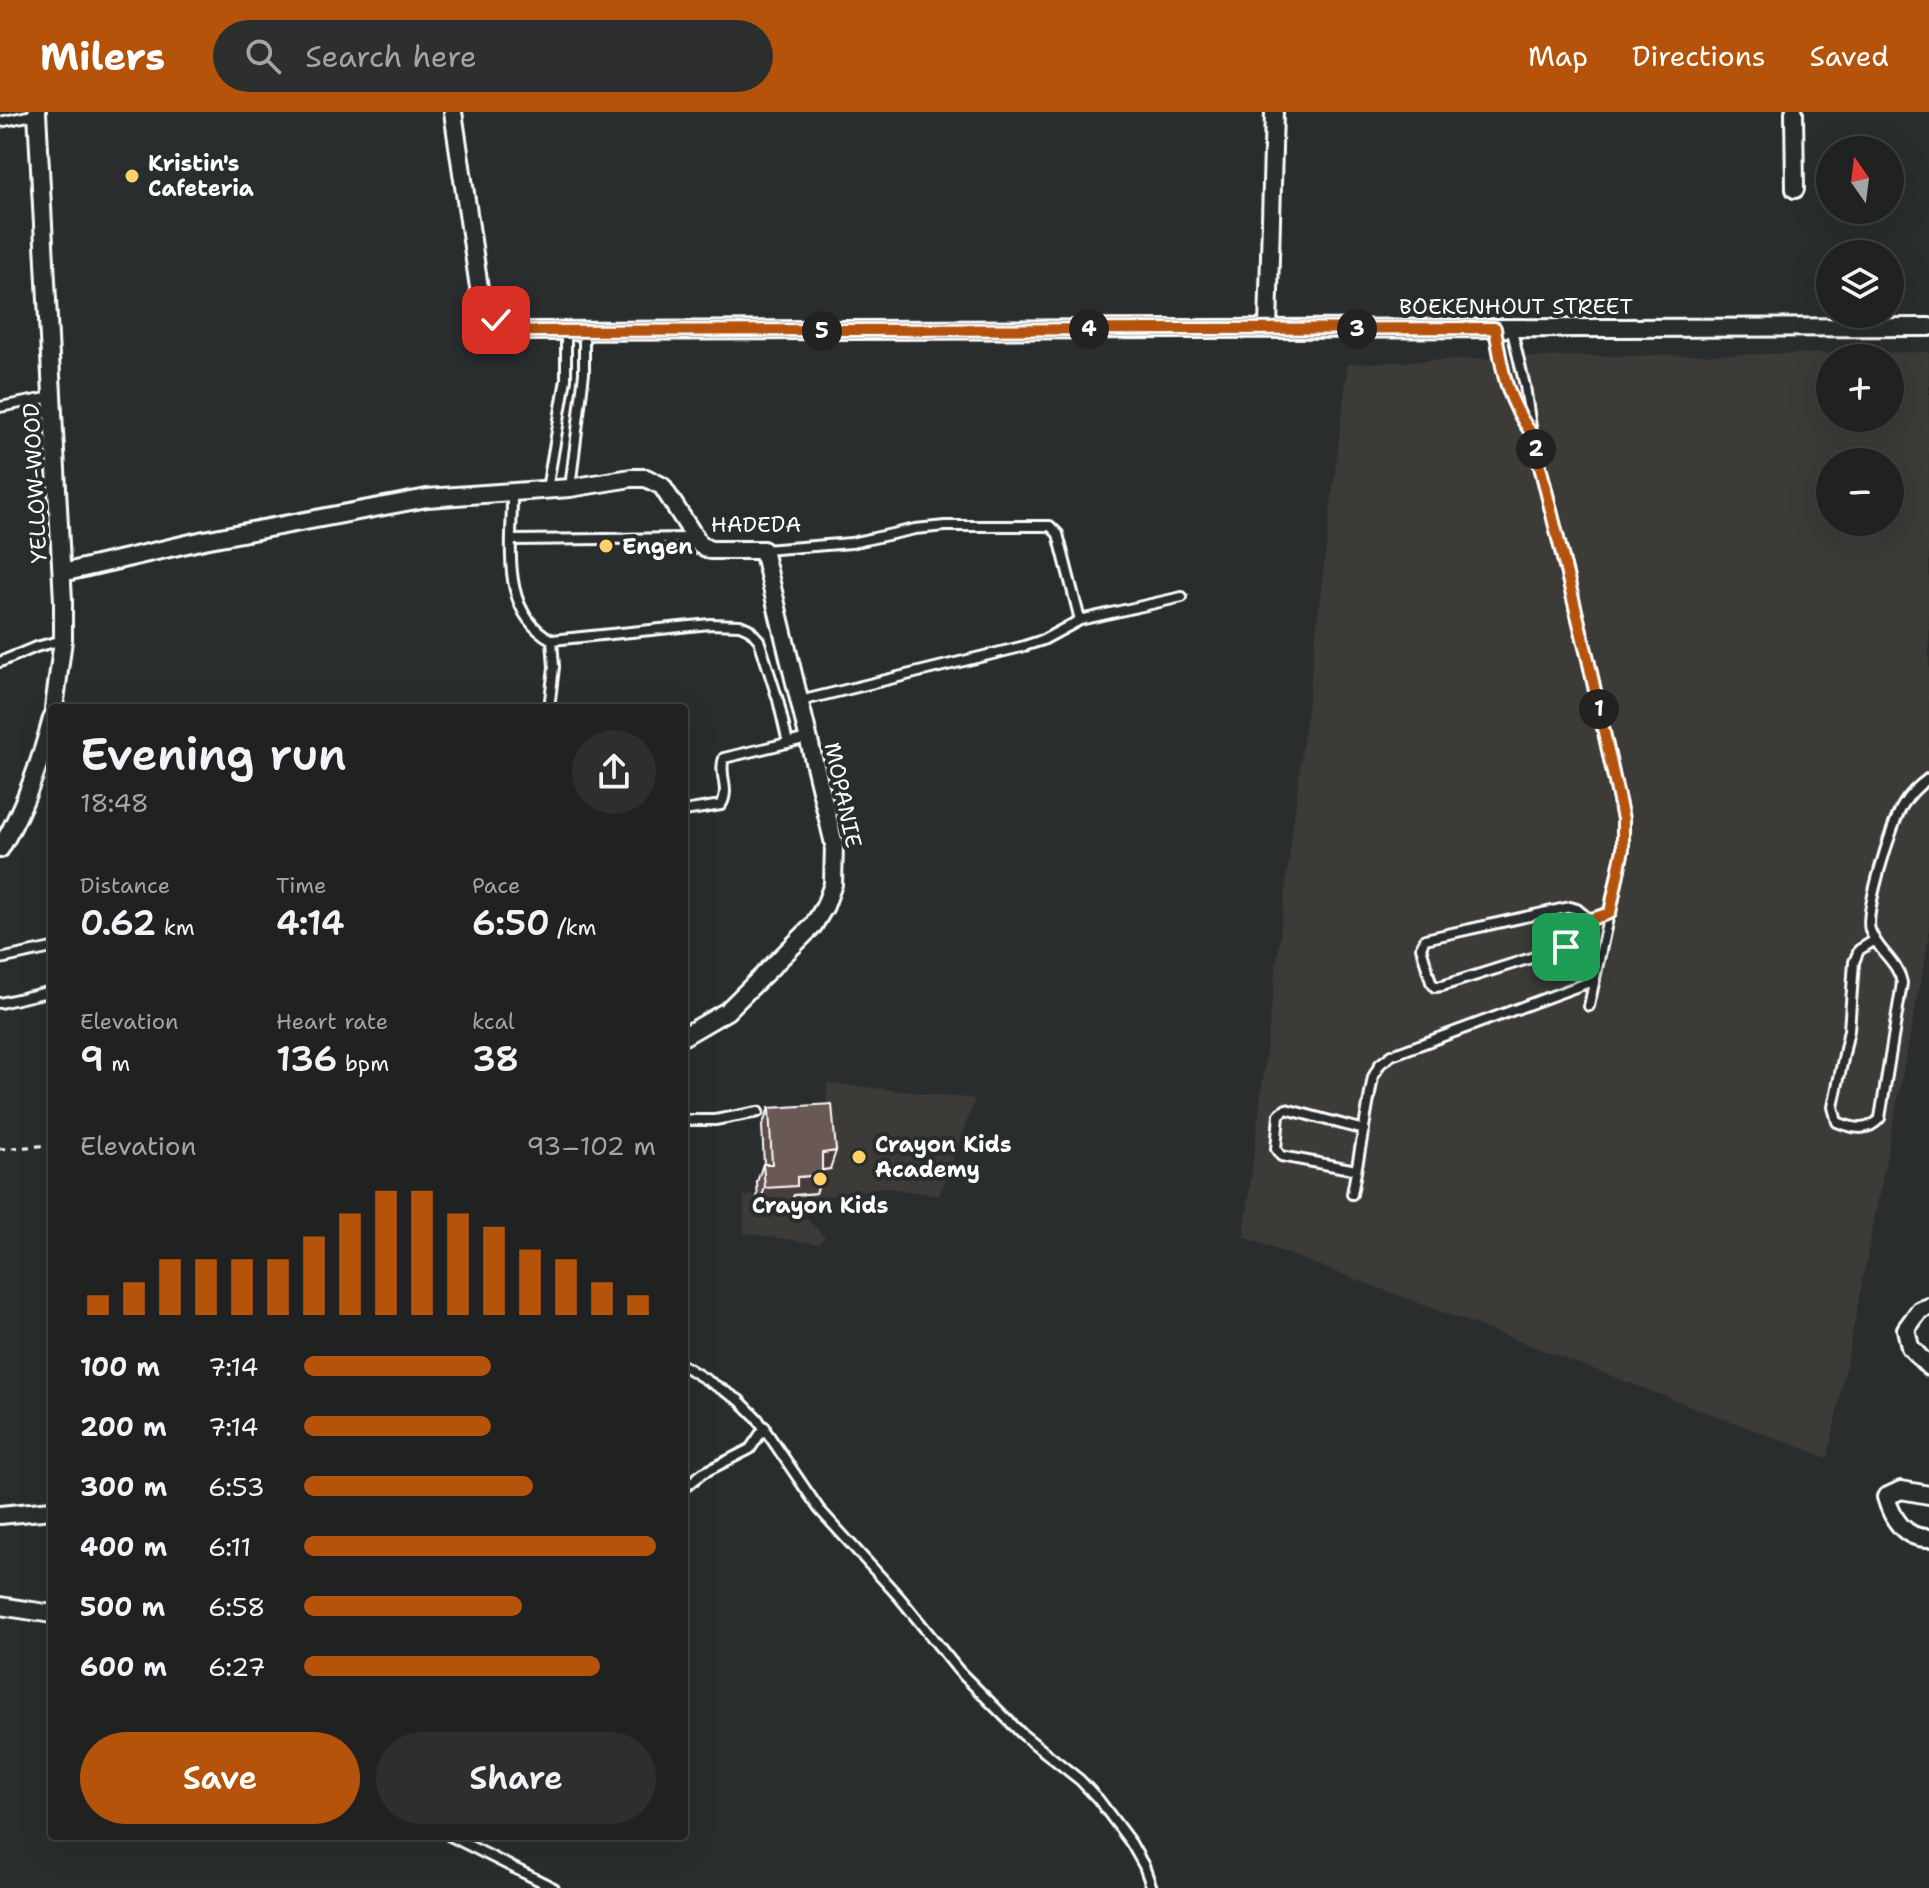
<!DOCTYPE html>
<meta charset="utf-8">
<style>
:root{--surface:#202222;--page:#2d2f2f;--text:#f1f3f6;--muted:#a2a4a5;--line:#3d3f40;--accent:#b45309}
body{margin:0;font-family:"Shantell Sans",sans-serif;background:var(--page);color:var(--text);height:100vh;display:flex;flex-direction:column;font-size:30px;white-space:nowrap}
*{box-sizing:border-box;margin:0}
p{font-size:26px;color:var(--muted)}
.icon{flex:none;width:44px;height:44px;fill:none;stroke:currentColor;stroke-width:2;stroke-linecap:round;stroke-linejoin:round}
.map{position:relative;flex:1;overflow:hidden}
.side{position:absolute;left:48px;top:592px;width:640px;height:1136px;display:flex;flex-direction:column;background:var(--surface);border-radius:8px;box-shadow:0 8px 32px #0002,0 0 0 2px var(--line)}
.side>*{flex:none}
.needle{width:52px;rotate:346deg}
.buttons{position:absolute;left:1816px;top:24px;display:grid;gap:16px}
.buttons a{display:grid;place-items:center;width:88px;height:88px;border-radius:50%;background:var(--surface);box-shadow:0 8px 32px #0002,0 0 0 2px var(--line);font-size:40px}
.pin{position:absolute;display:grid;place-items:center;width:68px;height:68px;color:#fff;margin:-34px;border-radius:16px;box-shadow:0 4px 12px #0006}
.km{position:absolute;width:40px;height:40px;margin:-20px;border-radius:50%;background:#222;color:#fff;font-size:22px;line-height:40px;text-align:center}
.round{display:grid;place-items:center;flex:none;width:84px;height:84px;border-radius:42px;background:var(--page)}
.head{display:flex;align-items:center;justify-content:space-between;height:136px;padding:0 32px}
h1{font-size:44px;font-weight:600;line-height:60px}
.stats{display:grid;grid-template-columns:repeat(3,1fr);gap:12px;height:136px;padding:8px 32px}
.stats div{display:grid;align-content:center}
.stats b{font-size:34px;font-weight:600}
.stats small{font-size:22px;font-weight:400}
.stats p{font-size:22px}
.chart{height:224px;padding:16px 32px}
.chart p{display:flex;justify-content:space-between}
.chart svg{width:100%;height:144px;margin-top:8px;stroke:var(--accent);stroke-width:6}
.primary-button{display:flex;gap:16px;margin-top:auto;padding:16px 32px}
.primary-button a{flex:1;height:92px;border-radius:48px;background:var(--accent);color:#fff;font-size:32px;font-weight:600;line-height:92px;text-align:center}
.primary-button a+a{background:var(--page);color:var(--text)}
ul{padding:0 32px;list-style:none;font-size:26px}
li{display:grid;grid-template-columns:128px 96px 1fr;align-items:center;height:60px}
li i{height:20px;border-radius:10px;background:var(--accent)}
header{display:flex;align-items:center;gap:48px;box-sizing:border-box;height:112px;padding:0 40px;background:var(--accent);color:#fff}
header strong{font-size:38px}
nav{display:flex;gap:44px;margin-inline-start:auto;font-size:28px}
.search{width:560px;height:72px;background:var(--page);display:flex;align-items:center;gap:20px;box-sizing:border-box;padding:0 28px;border-radius:44px;color:var(--muted);font-size:30px}
.map>svg:first-child{display:block}
</style>
<header>
<strong>Milers</strong>
<div class="search"><svg class="icon" aria-label="search" viewBox="0 0 24 24"><circle cx="10" cy="10" r="6"/><path d="M15 15l6 6"/></svg>Search here</div>
<nav><a>Map</a><a>Directions</a><a>Saved</a></nav>
</header>
<div class="map">
<svg width="1929" height="1776" viewBox="0 0 1929 1776">
<rect width="100%" height="100%" fill="#2a2d2e"/>
<filter id="ink" filterUnits="userSpaceOnUse"><feTurbulence type="fractalNoise" baseFrequency=".0125" numOctaves="2"/><feDisplacementMap in="SourceGraphic" scale="16" xChannelSelector="R" yChannelSelector="G"/><feConvolveMatrix kernelMatrix="1 2 1 2 8 2 1 2 1" color-interpolation-filters="sRGB"/></filter>
<g filter="url(#ink)">
<!-- built -->
<path fill="#3d3a39" fill-rule="evenodd" d="M 1929,240 L 1929,826 L 1828,1346 L 1244,1125 L 1348,252 L 1519,245 ZM 1830,246 L 1890,246 L 1890,306 L 1830,306 ZM 1830,350 L 1890,350 L 1890,410 L 1830,410 Z
M 827,971 L 975,987 L 939,1084 L 883,1075 L 813,1087 L 795,1096 L 825,1125 L 819,1132 L 744,1121 L 744,1084 L 757,1083 L 757,1060 L 765,1059 L 762,1014 L 827,1010 Z"/>
<g fill="none" stroke-linecap="round" stroke-linejoin="round">
<defs>
<path id="service" d="M 0,10 L 37,2
M 1511,215 L 1525,274 L 1532,322 L 1588,547 L 1623,707 L 1623,737 L 1589,894
M 1495,216 C 1502,258 1506,287 1532,321
M 0,295 L 52,285
M 570,376 L 584,261 L 584,220
M 547,377 L 566,267 L 566,219
M 512,379 C 513,430 498,499 552,528 L 710,512 L 740,513 L 749,517 L 759,528 L 778,588 L 788,631
M 513,428 L 692,426
M 764,438 L 851,431 L 915,417 L 945,414 L 1050,414 L 1058,422 L 1080,508 L 1043,528 L 1021,535 L 800,589
M 1080,508 L 1182,485
M 0,550 L 36,535 L 63,528
M 549,596 L 554,555 L 552,528
M 684,699 L 721,693 C 731,677 718,662 724,646 L 808,626
M 1589,807 L 1577,797 L 1570,795 L 1425,827 L 1421,835 L 1431,870 L 1435,875 L 1442,874 L 1566,835 L 1570,832 L 1585,809 L 1610,801
M 1875,828 L 1859,838 L 1854,850 L 1849,918 L 1833,995 L 1837,1010 C 1852,1016 1868,1021 1880,1006 L 1902,871 C 1898,849 1877,839 1870,818 C 1864,801 1892,710 1903,693 C 1910,681 1918,674 1929,666
M 0,847 L 52,836
M 0,891 L 52,879
M 684,1008 L 715,1008 L 758,1000
M 1356,1058 L 1281,1044 L 1276,1037 L 1279,1003 L 1286,997 L 1364,1018
M 1352,1082 L 1373,965 L 1380,952 L 1392,943 L 1595,868
M 684,1254 L 739,1288 L 757,1306 L 819,1397 L 900,1486 L 959,1559 L 1022,1622 L 1080,1668 L 1098,1687 L 1131,1731 L 1144,1754 L 1152,1776
M 684,1376 L 703,1361 L 750,1337 L 765,1315
M 450,1724 L 554,1776"/>
<path id="minor" d="M 37,0 L 63,489 L 63,528 L 54,596
M 453,0 L 481,189 L 496,208 L 520,219 L 1929,215
M 1794,0 L 1795,77
M 1268,216 L 1274,0
M 62,461 L 204,428 L 427,386 L 570,376 L 631,366 L 646,366 L 662,374 L 700,433 L 710,438 L 763,438 L 834,732 L 833,772 L 825,794 L 813,814 L 727,899 L 684,924
M 0,737 C 24,697 40,652 52,606
M 1929,1195 L 1920,1198 L 1906,1217 L 1910,1235 L 1929,1255
M 1929,1383 L 1901,1378 L 1886,1385 C 1892,1406 1904,1427 1929,1426
M 0,1403 L 52,1398
M 0,1494 L 52,1502"/>
</defs>
<!-- service casing -->
<use href="#service" stroke="#fff" stroke-width="14"/>
<!-- minor casing -->
<use href="#minor" stroke="#fff" stroke-width="22"/>
<!-- path -->
<path stroke="#fff" stroke-width="3" stroke-dasharray="6 6" stroke-linecap="butt" d="M 0,1037 L 52,1033"/>
<!-- service -->
<use href="#service" stroke="#2a2d2e" stroke-width="8"/>
<!-- minor -->
<use href="#minor" stroke="#2a2d2e" stroke-width="16"/>
</g>
<!-- wall -->
<path fill="#5b4c48" stroke="#fff" stroke-width="2" d="M 769,996 L 830,1057 L 822,1058 L 822,1063 L 816,1081 L 794,1083 L 790,1092 L 758,1094 L 757,1070 L 763,1052 L 764,1052 L 762,1014 Z"/>
<!-- shaded-wall -->
<path fill="#4a3e3b" stroke="#fff" stroke-width="2" d="M 836,1039 L 830,1057 L 815,1059 L 822,1041 Z
M 822,1063 L 816,1081 L 794,1083 L 790,1092 L 758,1094 L 765,1076 L 797,1065 Z"/>
<!-- building -->
<path fill="#6a5854" stroke="#fff" stroke-width="2" d="M 832,992 L 836,1039 L 822,1041 L 822,1063 L 797,1065 L 797,1074 L 765,1076 L 763,1052 L 772,1052 L 769,996 Z"/>
</g>
<g fill="none" stroke-linecap="round" stroke-linejoin="round" filter="url(#ink)">
<defs>
<path id="route" d="M 496,208 L 505,214 L 527,219 L 1495,216 C 1502,258 1506,287 1532,322 L 1588,547 L 1623,707 L 1623,737 L 1610,801 L 1585,809 L 1570,832 L 1566,835"/>
</defs>
<!-- route casing -->
<use href="#route" stroke="#fff" stroke-width="16"/>
<!-- route -->
<use href="#route" stroke="#b45309" stroke-width="10"/>
</g>
<!-- markers -->
<g fill="#ffd166" stroke="#2a2d2e" stroke-width="3">
<circle cx="132" cy="64" r="8"/>
<circle cx="606" cy="434" r="8"/>
<circle cx="859" cy="1045" r="8"/>
<circle cx="820" cy="1067" r="8"/>
</g>
<g text-anchor="middle" dominant-baseline="central" stroke-width="8" stroke-linejoin="round" paint-order="stroke">
<!-- poi labels -->
<g font-size="22" font-weight="bold" fill="#fff" stroke="#2a2d2e" text-anchor="start">
<text x="148" y="51">Kristin's<tspan x="148" dy="25">Cafeteria</tspan></text>
<text x="622" y="434">Engen</text>
<text x="875" y="1032">Crayon Kids<tspan x="875" dy="25">Academy</tspan></text>
<text x="820" y="1093" text-anchor="middle">Crayon Kids</text>
</g>
<!-- street labels -->
<g font-size="22" fill="#fff" stroke="#2a2d2e">
<text x="1516" y="194">BOEKENHOUT STREET</text>
<text transform="translate(35 371) rotate(-93)">YELLOW-WOOD</text>
<text x="756" y="412">HADEDA</text>
<text transform="translate(843 683) rotate(78)">MOPANIE</text>
</g>
</g>
</svg>
<div class="buttons">
<a><svg class="needle" viewBox="-14 -14 28 28"><path d="M0-13l5 13h-10z" fill="#e53935"/><path d="M0 13l5-13h-10z" fill="#a2a4a5"/></svg></a>
<a><svg class="icon" aria-label="layers" viewBox="0 0 24 24"><path d="M12 4l9 5-9 5-9-5zM3 14l9 5 9-5"/></svg></a>
<a>+</a>
<a>−</a>
</div>
<div class="pin" style="left:1566px;top:835px;background:#1e9e55"><svg class="icon" aria-label="arrive" viewBox="0 0 24 24"><path d="M6 21V4h12l-3 4 3 4H6"/></svg></div>
<div class="pin" style="left:496px;top:208px;background:#d93025"><svg class="icon" aria-label="check" viewBox="0 0 24 24"><path d="M5 12l5 5 9-10"/></svg></div>
<b class="km" style="left:1599px;top:597px">1</b>
<b class="km" style="left:1536px;top:337px">2</b>
<b class="km" style="left:1357px;top:217px">3</b>
<b class="km" style="left:1089px;top:217px">4</b>
<b class="km" style="left:822px;top:219px">5</b>
<section class="side">
<div class="head"><div><h1>Evening run</h1><p>18:48</p></div><a class="round"><svg class="icon" aria-label="share" viewBox="0 0 24 24"><path d="M12 15V3M7 8l5-5 5 5M5 13v7h14v-7"/></svg></a></div>
<div class="stats">
<div><p>Distance</p><b>0.62<small> km</small></b></div>
<div><p>Time</p><b>4:14</b></div>
<div><p>Pace</p><b>6:50<small> /km</small></b></div>
</div>
<div class="stats">
<div><p>Elevation</p><b>9<small> m</small></b></div>
<div><p>Heart rate</p><b>136<small> bpm</small></b></div>
<div><p>kcal</p><b>38</b></div>
</div>
<div class="chart"><p><span>Elevation</span>93–102 m</p>
<svg viewBox="0 0 160 44" preserveAspectRatio="none"><path d="M5 44V38M15 44V34M25 44V27M35 44V27M45 44V27M55 44V27M65 44V20M75 44V13M85 44V6M95 44V6M105 44V13M115 44V17M125 44V24M135 44V27M145 44V34M155 44V38"/></svg>
</div>
<ul>
<li><b>100 m</b>7:14<i style="width:53%"></i></li>
<li><b>200 m</b>7:14<i style="width:53%"></i></li>
<li><b>300 m</b>6:53<i style="width:65%"></i></li>
<li><b>400 m</b>6:11<i style="width:100%"></i></li>
<li><b>500 m</b>6:58<i style="width:62%"></i></li>
<li><b>600 m</b>6:27<i style="width:84%"></i></li>
</ul>
<div class="primary-button"><a>Save</a><a>Share</a></div>
</section>
</div>
